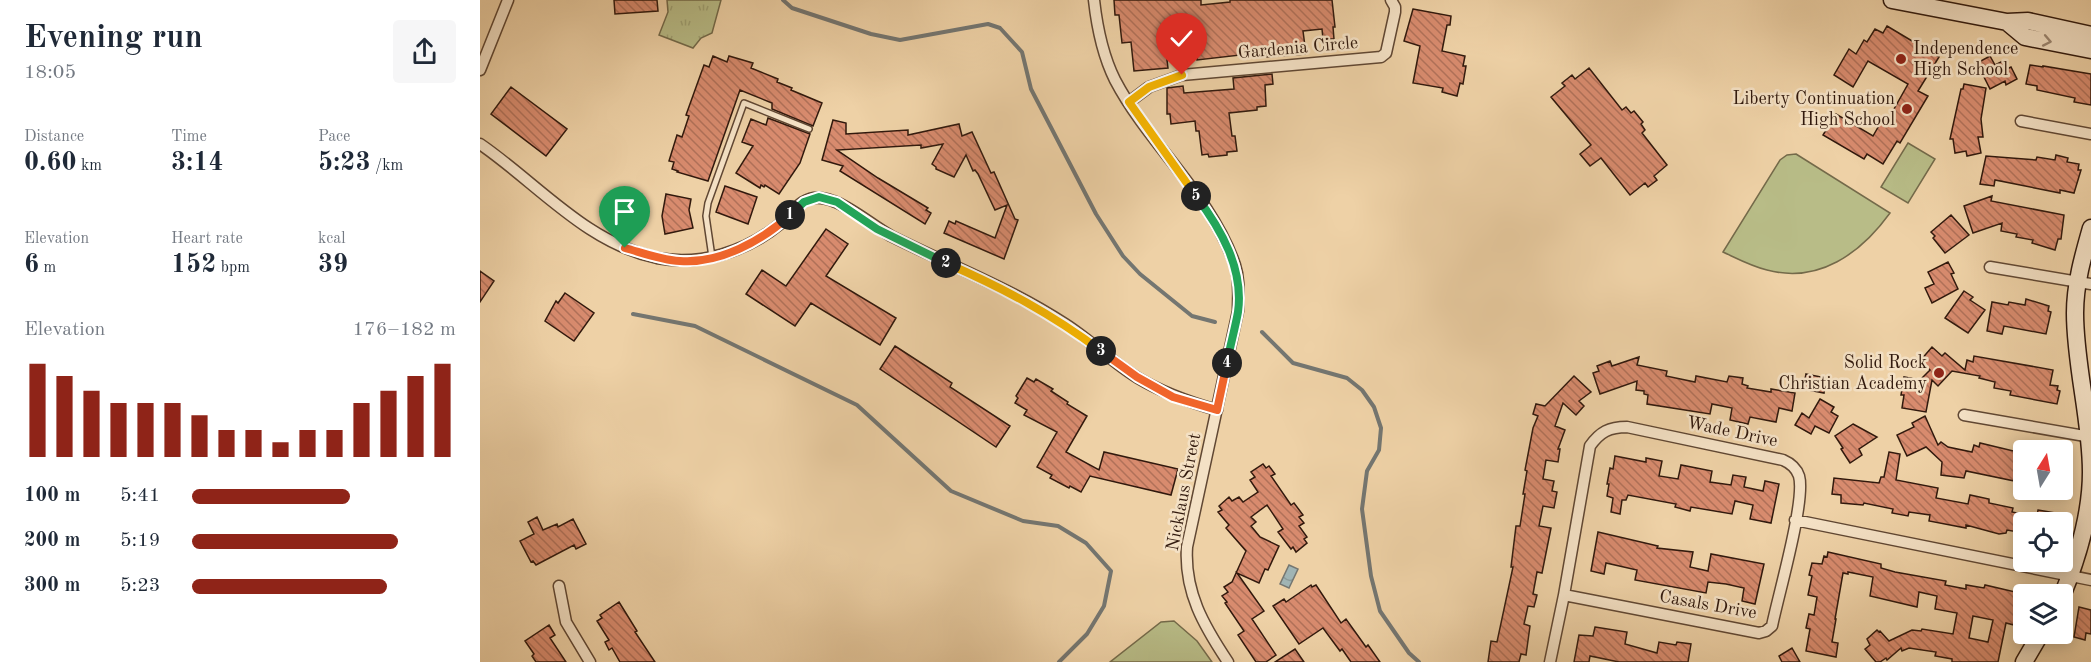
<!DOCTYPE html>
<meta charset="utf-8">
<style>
:root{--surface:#fff;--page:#f6f6f7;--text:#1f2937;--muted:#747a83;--accent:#8f2418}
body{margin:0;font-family:"Old Standard TT",serif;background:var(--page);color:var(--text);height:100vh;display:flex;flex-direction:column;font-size:22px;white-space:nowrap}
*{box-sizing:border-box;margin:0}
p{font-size:20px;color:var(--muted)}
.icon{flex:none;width:33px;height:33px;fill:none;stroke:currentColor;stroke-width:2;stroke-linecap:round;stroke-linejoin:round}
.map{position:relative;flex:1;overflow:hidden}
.panel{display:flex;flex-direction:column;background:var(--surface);width:480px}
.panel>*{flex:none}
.needle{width:39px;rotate:11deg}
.controls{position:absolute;left:1533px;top:440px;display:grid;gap:12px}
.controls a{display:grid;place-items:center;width:60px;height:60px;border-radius:6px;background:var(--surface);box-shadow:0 3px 15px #0003;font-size:30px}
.pin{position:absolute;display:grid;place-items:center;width:51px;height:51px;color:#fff;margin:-62px -26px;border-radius:50% 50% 50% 0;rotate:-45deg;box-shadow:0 0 6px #0007}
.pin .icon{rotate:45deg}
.km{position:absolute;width:30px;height:30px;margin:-15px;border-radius:50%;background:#222;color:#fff;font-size:16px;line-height:30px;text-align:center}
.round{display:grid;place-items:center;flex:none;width:63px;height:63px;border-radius:6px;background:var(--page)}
.overview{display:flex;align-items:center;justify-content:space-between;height:102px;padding:0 24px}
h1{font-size:33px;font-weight:800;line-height:45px}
.stats{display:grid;grid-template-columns:repeat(3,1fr);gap:9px;height:102px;padding:6px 24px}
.stats div{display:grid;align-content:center}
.stats b{font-size:26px;font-weight:800}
.stats small{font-size:16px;font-weight:400}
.stats p{font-size:16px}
.chart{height:168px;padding:12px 24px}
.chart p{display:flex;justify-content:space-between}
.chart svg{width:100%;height:108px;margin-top:6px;stroke:var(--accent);stroke-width:6}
ul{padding:0 24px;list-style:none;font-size:20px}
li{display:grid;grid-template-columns:96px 72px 1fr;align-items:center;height:45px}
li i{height:15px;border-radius:8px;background:var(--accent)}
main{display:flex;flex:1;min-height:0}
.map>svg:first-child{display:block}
</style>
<main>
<section class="panel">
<div class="overview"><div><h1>Evening run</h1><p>18:05</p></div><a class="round"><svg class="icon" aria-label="share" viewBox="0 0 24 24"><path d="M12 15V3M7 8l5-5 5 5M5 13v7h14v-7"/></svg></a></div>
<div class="stats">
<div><p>Distance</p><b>0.60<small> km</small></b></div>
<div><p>Time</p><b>3:14</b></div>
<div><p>Pace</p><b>5:23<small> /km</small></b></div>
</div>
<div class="stats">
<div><p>Elevation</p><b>6<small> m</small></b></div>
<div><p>Heart rate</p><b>152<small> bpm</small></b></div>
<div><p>kcal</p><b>39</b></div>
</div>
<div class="chart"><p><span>Elevation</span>176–182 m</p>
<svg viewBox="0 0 160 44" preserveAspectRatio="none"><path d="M5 44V6M15 44V11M25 44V17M35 44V22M45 44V22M55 44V22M65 44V27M75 44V33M85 44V33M95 44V38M105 44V33M115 44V33M125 44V22M135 44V17M145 44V11M155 44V6"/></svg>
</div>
<ul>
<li><b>100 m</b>5:41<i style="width:60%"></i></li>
<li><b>200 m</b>5:19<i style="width:78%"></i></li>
<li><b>300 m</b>5:23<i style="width:74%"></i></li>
</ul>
</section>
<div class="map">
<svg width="1611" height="662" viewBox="0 0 1611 662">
<defs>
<pattern id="grass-tufts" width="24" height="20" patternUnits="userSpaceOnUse" patternTransform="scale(1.5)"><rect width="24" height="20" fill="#b8bc87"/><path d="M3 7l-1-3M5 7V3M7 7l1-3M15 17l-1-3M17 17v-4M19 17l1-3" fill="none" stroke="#9fa173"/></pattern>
<pattern id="water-waves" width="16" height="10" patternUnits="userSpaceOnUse" patternTransform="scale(1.5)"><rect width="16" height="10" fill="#a0b4b4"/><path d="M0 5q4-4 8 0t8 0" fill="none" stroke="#8a9a9a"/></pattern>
<pattern id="building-back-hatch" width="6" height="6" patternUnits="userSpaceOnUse" patternTransform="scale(1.5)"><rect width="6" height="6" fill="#d88b6e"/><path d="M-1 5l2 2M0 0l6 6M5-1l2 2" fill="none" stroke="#b07159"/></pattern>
</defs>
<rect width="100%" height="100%" fill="#eed1a6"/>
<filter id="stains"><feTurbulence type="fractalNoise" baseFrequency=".00333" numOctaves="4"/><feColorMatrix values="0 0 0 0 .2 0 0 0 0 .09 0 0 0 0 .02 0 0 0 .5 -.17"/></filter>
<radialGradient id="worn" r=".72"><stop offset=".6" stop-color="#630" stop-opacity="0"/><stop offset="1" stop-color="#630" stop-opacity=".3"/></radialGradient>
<!-- grass -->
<path fill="url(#grass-tufts)" stroke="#746a4a" stroke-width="1.5" d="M 187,0 L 241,0 L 232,33 L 221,38 L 213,48 L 179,35 L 188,12 Z"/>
<!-- pitch -->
<path fill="#b8bc87" stroke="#746a4a" stroke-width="1.5" d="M 1428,143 L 1455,159 L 1428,203 L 1401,187 Z
M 1316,154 L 1410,213 C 1381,253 1339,284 1287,270 C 1271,266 1258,259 1243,252 L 1300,160 L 1307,155 Z
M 694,621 L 717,641 L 732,662 L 630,662 L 681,622 Z"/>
<!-- water -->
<path fill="url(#water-waves)" stroke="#747671" stroke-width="1.5" d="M 809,565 L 818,569 L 809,588 L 800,584 Z"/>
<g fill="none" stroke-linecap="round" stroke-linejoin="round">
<!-- stream -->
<path stroke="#747671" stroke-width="4" d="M 303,0 L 312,8 L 391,34 L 420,40 L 508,24 L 520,28 L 542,52 L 551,89 L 616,214 L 643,256 L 660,274 L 712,316 L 735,322
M 153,314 L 215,326 L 377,405 L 471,491 L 543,521 L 578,526 L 606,543 L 631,571 L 624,606 L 607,634 L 579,662
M 782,332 L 813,363 L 867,378 L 882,390 L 894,407 L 901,428 L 899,450 L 887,471 L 882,509 L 891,576 L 900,611 L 929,653 L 939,662"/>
</g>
<!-- building -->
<path fill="url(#building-back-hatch)" stroke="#31190d" stroke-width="1.5" fill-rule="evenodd" d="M 134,0 L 177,0 L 178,11 L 135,14 Z
M 634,0 L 721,0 L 721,5 L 750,2 L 750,0 L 852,0 L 855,27 L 853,27 L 854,39 L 843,39 L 842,29 L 823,31 L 826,54 L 786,57 L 786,52 L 717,60 L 717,57 L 687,60 L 688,68 L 654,71 L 651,42 L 642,43 L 639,15 L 635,15 Z
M 933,9 L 971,16 L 970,25 L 967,25 L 962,51 L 985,56 L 983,66 L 986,66 L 983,84 L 980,83 L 977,96 L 962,92 L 963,88 L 933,83 L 940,46 L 924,41 Z
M 1407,26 L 1459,57 L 1438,91 L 1448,96 L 1420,143 L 1417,141 L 1403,164 L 1387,154 L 1384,159 L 1343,135 L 1356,114 L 1393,136 L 1401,122 L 1405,125 L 1428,84 L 1388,61 L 1373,87 L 1354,75 L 1369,49 L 1376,54 L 1384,40 L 1387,42 L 1395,29 L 1403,33 Z
M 233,56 L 247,62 L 249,56 L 273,63 L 271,68 L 298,79 L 297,82 L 312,88 L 311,90 L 342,103 L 333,126 L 292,109 L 292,103 L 260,90 L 228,181 L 197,172 L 198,171 L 192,169 L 194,162 L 189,161 L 197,135 L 202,137 L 209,116 L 206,115 L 224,65 L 229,67 Z
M 1510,56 L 1515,65 L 1523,61 L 1527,69 L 1531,67 L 1537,79 L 1526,85 L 1525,81 L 1510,89 L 1497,63 Z
M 1550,65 L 1563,67 L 1563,66 L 1611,74 L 1611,105 L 1594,102 L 1595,98 L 1557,90 L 1557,86 L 1546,84 Z
M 1109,68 L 1142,110 L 1146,107 L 1151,113 L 1154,111 L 1163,122 L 1161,124 L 1165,130 L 1162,133 L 1187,165 L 1174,176 L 1177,180 L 1168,187 L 1165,183 L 1150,195 L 1121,158 L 1110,166 L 1100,154 L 1111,145 L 1071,97 L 1085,86 L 1082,83 L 1092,75 L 1095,79 Z
M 792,74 L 793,84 L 785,85 L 786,106 L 777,107 L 777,110 L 749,113 L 752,136 L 755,136 L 757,151 L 747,152 L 747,155 L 729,157 L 728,154 L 722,155 L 719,131 L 716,131 L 715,121 L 691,124 L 690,114 L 687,114 L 687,88 L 703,86 L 704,93 L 754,89 L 753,78 Z
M 1484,84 L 1506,88 L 1501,119 L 1503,137 L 1498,137 L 1501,153 L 1487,156 L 1486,151 L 1475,153 L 1473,139 L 1470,139 L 1481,89 L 1483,89 Z
M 31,87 L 87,129 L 66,156 L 11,114 Z
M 288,118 L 330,134 L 320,163 L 299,194 L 285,185 L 284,187 L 281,185 L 280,188 L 256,173 L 273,146 L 262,142 L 271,119 L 286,125 Z
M 353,120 L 366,123 L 366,134 L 428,130 L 428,135 L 479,124 L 482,136 L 492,132 L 511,173 L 514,172 L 535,219 L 538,220 L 524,259 L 464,233 L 469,221 L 475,224 L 476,221 L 515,238 L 527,205 L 515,210 L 498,174 L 495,170 L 493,171 L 486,155 L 474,177 L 456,169 L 456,167 L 452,164 L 463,144 L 441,148 L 441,145 L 357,150 L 398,178 L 448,208 L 446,210 L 451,213 L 445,224 L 360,171 L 363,166 L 342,160 Z
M 1576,155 L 1588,158 L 1587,162 L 1599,164 L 1598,170 L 1601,170 L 1594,193 L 1580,190 L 1580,193 L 1515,180 L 1514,186 L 1500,184 L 1506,156 L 1556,160 L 1557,157 L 1575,160 Z
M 245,186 L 277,197 L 268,224 L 236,212 Z
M 186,194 L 211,199 L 209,210 L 213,228 L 185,234 L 182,216 Z
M 1512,196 L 1511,201 L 1584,215 L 1581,239 L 1578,239 L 1575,250 L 1552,243 L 1553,240 L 1536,237 L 1537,234 L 1521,231 L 1522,223 L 1493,233 L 1484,206 Z
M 1471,215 L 1489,235 L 1465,253 L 1453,238 L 1455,236 L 1451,232 Z
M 346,229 L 368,244 L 346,276 L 416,318 L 400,345 L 331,303 L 315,326 L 266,294 L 282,270 L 306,286 Z
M 1468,262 L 1474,273 L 1471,274 L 1478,289 L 1452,303 L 1445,288 L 1454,284 L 1448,272 Z
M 0,271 L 14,281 L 0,302 Z
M 1484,291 L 1493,297 L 1490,300 L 1505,310 L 1488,333 L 1465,318 Z
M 85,293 L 114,313 L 94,341 L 65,321 L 76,301 L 78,303 Z
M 1546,299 L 1569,306 L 1568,311 L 1571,312 L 1566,334 L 1524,326 L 1522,334 L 1507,331 L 1512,302 L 1528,305 L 1529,302 L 1545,305 Z
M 415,346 L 472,383 L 470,387 L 530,426 L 516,447 L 400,369 Z
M 1452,347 L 1462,356 L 1465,353 L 1485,370 L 1487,360 L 1493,362 L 1494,356 L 1573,370 L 1570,385 L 1578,386 L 1577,390 L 1580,391 L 1577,404 L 1530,395 L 1531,391 L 1514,388 L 1515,382 L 1499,378 L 1500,376 L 1472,371 L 1458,386 L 1452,380 L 1446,412 L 1422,408 L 1424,395 L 1421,395 L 1424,377 L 1440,380 L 1450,370 L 1440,361 Z
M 1159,357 L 1157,365 L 1187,371 L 1186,376 L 1215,382 L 1216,376 L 1247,382 L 1249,376 L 1263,378 L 1262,384 L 1268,386 L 1267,388 L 1291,392 L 1291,389 L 1315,393 L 1312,411 L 1299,408 L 1296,422 L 1270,417 L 1268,424 L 1250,420 L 1252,408 L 1232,404 L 1230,414 L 1167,404 L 1168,395 L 1164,394 L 1164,391 L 1156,390 L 1157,381 L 1120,394 L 1113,373 L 1119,371 L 1117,366 L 1130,361 L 1132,366 Z
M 1326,374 L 1346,378 L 1344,393 L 1323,389 Z
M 1094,376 L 1111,392 L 1099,401 L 1104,406 L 1096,415 L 1083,403 L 1075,426 L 1085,430 L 1078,449 L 1080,449 L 1078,462 L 1066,460 L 1063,479 L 1074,481 L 1072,491 L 1077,492 L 1074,508 L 1063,506 L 1059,526 L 1071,528 L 1062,573 L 1057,572 L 1053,594 L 1057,595 L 1054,607 L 1048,606 L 1044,624 L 1050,626 L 1046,655 L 1041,654 L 1039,662 L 1008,662 L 1011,641 L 1017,642 L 1033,567 L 1031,567 L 1036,526 L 1040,526 L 1045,494 L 1043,494 L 1047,471 L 1045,470 L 1053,428 L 1058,416 L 1053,414 L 1056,404 L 1065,406 Z
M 547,378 L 554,382 L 556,379 L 573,389 L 571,391 L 588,402 L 587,404 L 607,416 L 586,452 L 619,470 L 624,452 L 698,469 L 691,495 L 610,476 L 601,492 L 590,486 L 589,488 L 570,478 L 572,475 L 557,467 L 577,432 L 544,415 L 547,410 L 535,403 L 538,398 L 536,396 Z
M 1340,399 L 1354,407 L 1351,412 L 1358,416 L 1349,433 L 1335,426 L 1331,434 L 1315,425 L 1322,413 L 1329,418 Z
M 1445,416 L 1458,445 L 1461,442 L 1468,447 L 1492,452 L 1494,445 L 1499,447 L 1500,443 L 1542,453 L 1544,483 L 1486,471 L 1484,478 L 1461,475 L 1462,462 L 1446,447 L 1427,456 L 1417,435 L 1434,427 L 1432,423 Z
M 1373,424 L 1397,437 L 1379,449 L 1382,455 L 1370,463 L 1361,449 L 1363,448 L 1355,436 Z
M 1409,452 L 1420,454 L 1416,480 L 1458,488 L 1456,498 L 1488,504 L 1490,495 L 1509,499 L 1509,503 L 1533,508 L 1532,512 L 1542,514 L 1538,532 L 1527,530 L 1526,533 L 1519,534 L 1486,525 L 1486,528 L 1449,521 L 1450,515 L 1429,512 L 1428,516 L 1412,513 L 1413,509 L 1384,503 L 1383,505 L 1361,503 L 1361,495 L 1352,494 L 1354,478 L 1399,483 L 1401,477 L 1404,477 Z
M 1135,456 L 1166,462 L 1166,458 L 1182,461 L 1179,476 L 1198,479 L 1201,465 L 1232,471 L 1230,482 L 1251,485 L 1253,475 L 1266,477 L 1264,487 L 1283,491 L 1285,481 L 1299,484 L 1291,523 L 1270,519 L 1273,505 L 1255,501 L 1252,514 L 1211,507 L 1210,511 L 1195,507 L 1196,504 L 1148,495 L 1146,500 L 1142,500 L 1140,514 L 1131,512 L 1133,498 L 1127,496 L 1129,484 L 1127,484 L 1130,468 L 1133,469 Z
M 783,464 L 786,468 L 789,466 L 795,474 L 791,476 L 811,505 L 814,503 L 823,515 L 819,517 L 824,523 L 819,526 L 827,537 L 824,539 L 827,543 L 816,552 L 813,547 L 811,549 L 798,532 L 803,529 L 787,505 L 771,517 L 776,522 L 771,526 L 780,537 L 799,546 L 788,570 L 785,569 L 779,583 L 757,573 L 784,611 L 772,619 L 796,655 L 786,662 L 776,662 L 758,635 L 764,631 L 745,603 L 747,602 L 742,596 L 748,592 L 744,587 L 752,582 L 766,551 L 746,528 L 749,525 L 738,512 L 742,510 L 739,506 L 749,497 L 752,501 L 759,497 L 763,502 L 778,492 L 770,480 L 775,477 L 771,472 Z
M 1558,510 L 1576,513 L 1574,522 L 1556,522 Z
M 57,517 L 63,530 L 77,524 L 78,527 L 93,519 L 106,544 L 96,549 L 94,545 L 56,565 L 53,561 L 51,562 L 40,541 L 54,534 L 48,522 Z
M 1118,532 L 1178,546 L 1177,548 L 1213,552 L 1210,567 L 1228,571 L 1231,554 L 1284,564 L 1275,604 L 1262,601 L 1264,588 L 1246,584 L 1228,582 L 1226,593 L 1155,580 L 1157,570 L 1126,563 L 1124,574 L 1111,571 Z
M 1348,552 L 1401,564 L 1401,568 L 1415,572 L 1466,581 L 1465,585 L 1486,589 L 1486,585 L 1504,588 L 1505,585 L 1544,594 L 1544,612 L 1537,610 L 1534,625 L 1526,623 L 1518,662 L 1472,662 L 1472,659 L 1455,656 L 1456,652 L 1429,648 L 1422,651 L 1421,648 L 1407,660 L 1406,658 L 1400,662 L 1396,662 L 1385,649 L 1390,645 L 1387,639 L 1397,630 L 1399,632 L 1400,631 L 1409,641 L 1432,630 L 1441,631 L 1442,629 L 1473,634 L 1477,613 L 1455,609 L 1457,596 L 1439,592 L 1437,607 L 1390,596 L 1393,577 L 1368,572 L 1368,574 L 1363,573 L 1355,619 L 1356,619 L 1352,642 L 1358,643 L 1356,657 L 1326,651 L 1330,629 L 1326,628 L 1329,614 L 1334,615 L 1337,597 L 1328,595 L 1332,576 L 1329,575 L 1332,563 L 1342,564 L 1344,556 L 1347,557 ZM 1493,616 L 1513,620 L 1508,642 L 1489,638 Z
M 831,585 L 832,587 L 836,585 L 861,623 L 866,619 L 886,647 L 888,645 L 900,662 L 871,662 L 862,649 L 860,651 L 843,628 L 819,644 L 793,606 L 804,599 L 806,602 Z
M 139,602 L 157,631 L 155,632 L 175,662 L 140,662 L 132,648 L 129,650 L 125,642 L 129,640 L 117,621 L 122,618 L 120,615 Z
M 1599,607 L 1611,610 L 1611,634 L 1606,633 L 1605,640 L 1594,637 Z
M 69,625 L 75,635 L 70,638 L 86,662 L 56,662 L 52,656 L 54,654 L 45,641 Z
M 1115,627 L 1147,632 L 1145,644 L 1177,653 L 1179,642 L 1196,645 L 1197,642 L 1211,644 L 1208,662 L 1139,662 L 1110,656 L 1109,662 L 1094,662 L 1099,635 L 1113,636 Z
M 1312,648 L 1320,662 L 1302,662 L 1299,656 Z
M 815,649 L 824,662 L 795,662 Z"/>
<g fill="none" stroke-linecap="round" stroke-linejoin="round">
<defs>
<path id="lane" d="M 232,257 L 226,216 L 228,203 L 264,103 L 329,129"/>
<path id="street" d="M 614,0 C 617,27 623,56 635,80 C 669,145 731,195 755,265 C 760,280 758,296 758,311 L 707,547 C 704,592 724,626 748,662
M 0,70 L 28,0
M 649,102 L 669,87 L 702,75 L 901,57 L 906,53 L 915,12 L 915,7 L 911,0
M 1541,121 L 1611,134
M 0,144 C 57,183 106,243 177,258 C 220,266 266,252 300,224 C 308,218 314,208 323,202 C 333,196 342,197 353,201 C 371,207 393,226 411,236 C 469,265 530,288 585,324 C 610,340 632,362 658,378 C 683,393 709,402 737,410
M 1510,267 L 1611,284
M 1484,415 L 1611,437
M 1315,520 L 1611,580
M 79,586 L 86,622 L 110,662
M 1070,662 L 1084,595 L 1110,446 C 1120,432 1129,427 1147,427 L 1303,460 C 1310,463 1316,467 1319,476 C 1326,500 1298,596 1292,626 L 1286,631 L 1279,633 L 1084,595"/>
<path id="secondary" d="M 1412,0 L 1527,22 L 1548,21 L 1611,35
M 1527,22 L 1545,37 L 1611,50
M 1582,596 C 1598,557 1611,514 1611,472 C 1611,419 1595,366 1595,313 C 1595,284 1603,256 1611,228
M 1544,662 L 1561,633"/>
</defs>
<!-- lane casing -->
<use href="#lane" stroke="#604733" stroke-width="8"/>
<!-- street casing -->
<use href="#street" stroke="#604733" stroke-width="13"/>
<!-- secondary casing -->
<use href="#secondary" stroke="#31190d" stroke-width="19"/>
<!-- lane -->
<use href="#lane" stroke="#f4e1c5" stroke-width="5"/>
<!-- street -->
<use href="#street" stroke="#f4e1c5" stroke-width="10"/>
<!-- secondary -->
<use href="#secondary" stroke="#f4e1c5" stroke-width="16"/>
</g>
<!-- one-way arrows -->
<defs><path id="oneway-chevron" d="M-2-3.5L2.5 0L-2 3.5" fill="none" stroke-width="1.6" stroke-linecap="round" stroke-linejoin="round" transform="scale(1.5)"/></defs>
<use stroke="#9c8772" href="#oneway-chevron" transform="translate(1567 41) rotate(11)"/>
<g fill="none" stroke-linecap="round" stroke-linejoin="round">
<defs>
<path id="split-1" d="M 145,248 C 163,253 181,260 200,261 C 239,264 282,241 310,215"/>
<path id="split-2" d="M 310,215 L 324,202 L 339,197 L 357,202 L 397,229 L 466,263"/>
<path id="split-3" d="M 466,263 C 523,288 572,314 621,351"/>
<path id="split-4" d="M 621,351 L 657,377 L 693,397 L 737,410 L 747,363"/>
<path id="split-5" d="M 716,196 C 741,229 764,269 758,312 C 755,329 750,346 747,363"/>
<path id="split-6" d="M 702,75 L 669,87 L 649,102 L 716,196"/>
</defs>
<!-- split-1 casing -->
<use href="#split-1" stroke="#fff" stroke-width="12"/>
<!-- split-2 casing -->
<use href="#split-2" stroke="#fff" stroke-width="12"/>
<!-- split-3 casing -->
<use href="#split-3" stroke="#fff" stroke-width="12"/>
<!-- split-4 casing -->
<use href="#split-4" stroke="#fff" stroke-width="12"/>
<!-- split-5 casing -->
<use href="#split-5" stroke="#fff" stroke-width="12"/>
<!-- split-6 casing -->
<use href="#split-6" stroke="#fff" stroke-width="12"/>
<!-- split-1 -->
<use href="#split-1" stroke="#f0652b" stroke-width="8"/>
<!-- split-2 -->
<use href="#split-2" stroke="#22a559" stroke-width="8"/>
<!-- split-3 -->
<use href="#split-3" stroke="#f5b400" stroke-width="8"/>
<!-- split-4 -->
<use href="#split-4" stroke="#f0652b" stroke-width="8"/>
<!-- split-5 -->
<use href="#split-5" stroke="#22a559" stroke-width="8"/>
<!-- split-6 -->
<use href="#split-6" stroke="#f5b400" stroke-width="8"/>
</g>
<!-- markers -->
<g fill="#8f2418" stroke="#f4e1c5" stroke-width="2">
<circle cx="1421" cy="59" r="6"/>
<circle cx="1427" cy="109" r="6"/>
<circle cx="1459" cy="373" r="6"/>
</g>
<g text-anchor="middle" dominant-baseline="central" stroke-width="5" stroke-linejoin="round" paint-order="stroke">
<!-- street labels -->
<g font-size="18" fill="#31190d" stroke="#f4e1c5">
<text transform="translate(818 48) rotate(-5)">Gardenia Circle</text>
<text transform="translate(1252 432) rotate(12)">Wade Drive</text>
<text transform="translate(704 492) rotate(-79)">Nicklaus Street</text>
<text transform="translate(1228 605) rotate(10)">Casals Drive</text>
</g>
<!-- poi labels -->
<g font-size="18" fill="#31190d" stroke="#f4e1c5" text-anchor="end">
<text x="1433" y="49" text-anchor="start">Independence<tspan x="1433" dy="21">High School</tspan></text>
<text x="1415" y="99">Liberty Continuation<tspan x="1415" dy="21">High School</tspan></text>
<text x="1447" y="363">Solid Rock<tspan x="1447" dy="21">Christian Academy</tspan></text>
</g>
</g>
<rect width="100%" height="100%" filter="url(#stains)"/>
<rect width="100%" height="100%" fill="url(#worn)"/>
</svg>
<div class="controls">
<a><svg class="needle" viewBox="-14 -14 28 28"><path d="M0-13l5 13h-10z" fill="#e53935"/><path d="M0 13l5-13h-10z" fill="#747a83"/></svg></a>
<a><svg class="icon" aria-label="locate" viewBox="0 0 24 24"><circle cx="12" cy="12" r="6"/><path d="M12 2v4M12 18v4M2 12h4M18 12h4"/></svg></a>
<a><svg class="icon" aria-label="layers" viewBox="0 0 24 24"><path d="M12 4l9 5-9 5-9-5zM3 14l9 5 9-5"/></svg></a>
</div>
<div class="pin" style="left:145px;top:248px;background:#1e9e55"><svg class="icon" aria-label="arrive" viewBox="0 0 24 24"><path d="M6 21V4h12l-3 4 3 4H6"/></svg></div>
<div class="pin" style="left:702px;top:75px;background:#d93025"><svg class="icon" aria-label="check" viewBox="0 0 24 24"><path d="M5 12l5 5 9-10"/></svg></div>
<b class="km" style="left:310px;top:215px">1</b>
<b class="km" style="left:466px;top:263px">2</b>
<b class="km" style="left:621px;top:351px">3</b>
<b class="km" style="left:747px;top:363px">4</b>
<b class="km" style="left:716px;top:196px">5</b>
</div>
</main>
